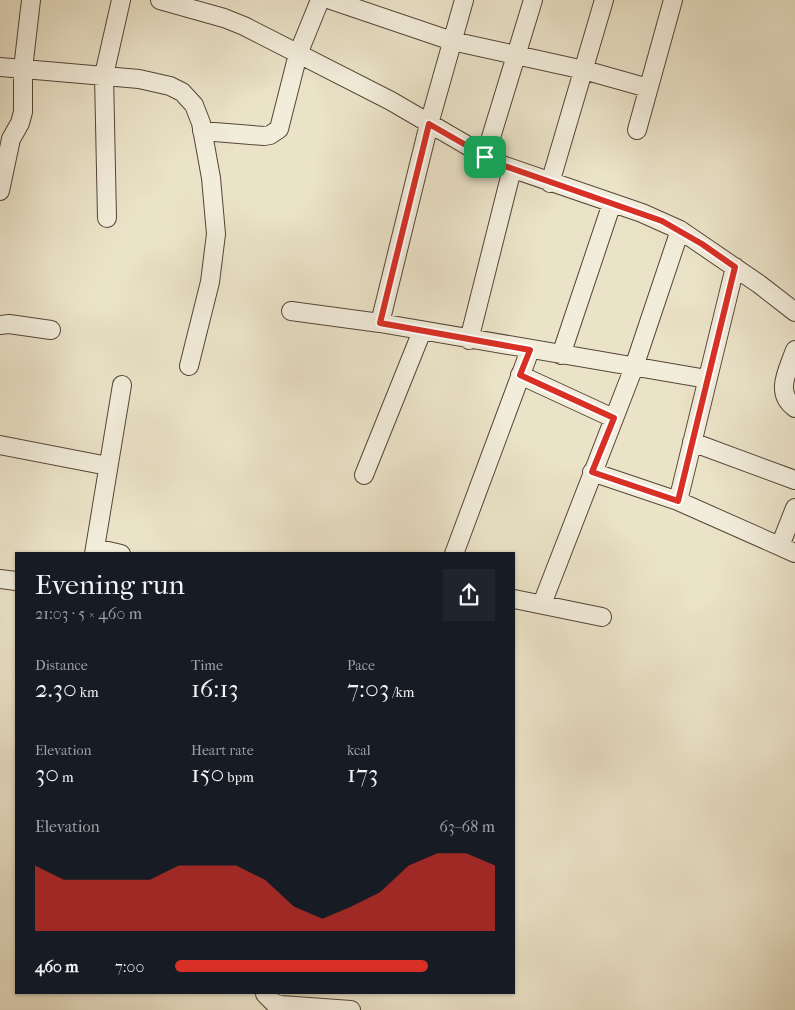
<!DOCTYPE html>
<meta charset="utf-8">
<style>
:root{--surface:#171b24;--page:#20242c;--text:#f1f3f6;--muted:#9ea1a6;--accent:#d93025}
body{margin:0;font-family:"IM FELL French Canon",serif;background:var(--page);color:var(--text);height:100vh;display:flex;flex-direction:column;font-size:19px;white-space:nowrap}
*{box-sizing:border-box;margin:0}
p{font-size:16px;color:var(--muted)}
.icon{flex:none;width:28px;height:28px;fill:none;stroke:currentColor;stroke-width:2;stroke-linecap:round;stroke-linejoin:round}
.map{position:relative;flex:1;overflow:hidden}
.drawer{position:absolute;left:15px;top:552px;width:500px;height:442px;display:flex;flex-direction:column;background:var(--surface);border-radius:0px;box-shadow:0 1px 4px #0004}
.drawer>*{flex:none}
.pin{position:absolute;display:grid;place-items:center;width:42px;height:42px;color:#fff;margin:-21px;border-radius:10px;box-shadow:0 2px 8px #0006}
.round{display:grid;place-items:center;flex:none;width:52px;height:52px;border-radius:0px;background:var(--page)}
.headline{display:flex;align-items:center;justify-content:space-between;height:85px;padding:0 20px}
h1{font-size:28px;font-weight:600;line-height:38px}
.metrics{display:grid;grid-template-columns:repeat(3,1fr);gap:8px;height:85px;padding:5px 20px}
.metrics div{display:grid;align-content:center}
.metrics b{font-size:25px;font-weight:600}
.metrics small{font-size:14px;font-weight:400}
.metrics p{font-size:14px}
.chart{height:140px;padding:10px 20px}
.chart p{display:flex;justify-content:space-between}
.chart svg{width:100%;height:90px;margin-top:5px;fill:var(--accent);opacity:.7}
ul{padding:0 20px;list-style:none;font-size:16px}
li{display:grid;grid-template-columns:80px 60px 1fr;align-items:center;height:38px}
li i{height:12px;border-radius:6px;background:var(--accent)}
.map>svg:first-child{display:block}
</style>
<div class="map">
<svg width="795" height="1010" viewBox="0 0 795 1010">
<rect width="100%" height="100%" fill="#ebe3c8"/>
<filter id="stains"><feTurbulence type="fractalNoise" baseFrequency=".004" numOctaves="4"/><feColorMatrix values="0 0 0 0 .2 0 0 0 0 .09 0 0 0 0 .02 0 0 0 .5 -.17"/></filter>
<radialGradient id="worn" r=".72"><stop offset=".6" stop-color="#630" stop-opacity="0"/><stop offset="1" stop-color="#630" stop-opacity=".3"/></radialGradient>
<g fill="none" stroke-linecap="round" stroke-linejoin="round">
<defs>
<path id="street" d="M 160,0 L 224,18 L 244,26 L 391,101 L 499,164 L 642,213 L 680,230 L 759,284 L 795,312
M 331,0 L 452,41 L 584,70 L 648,88
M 0,67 L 139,79 L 170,86 L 182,92 L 194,105 L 201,123 L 211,178 L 216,234 L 210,282 L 189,366
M 637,130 L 673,0
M 202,131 L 264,136 L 270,135 L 279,129 L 298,54 L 320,0
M 485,157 L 533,0
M 550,183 L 604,0
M 0,191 L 11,139 L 20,123 L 23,112 L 23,69 L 31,0
M 107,218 L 104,75 L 121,0
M 291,311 L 380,323 L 707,379
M 380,323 L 429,124 L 464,0
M 0,325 L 9,324 L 51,330
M 469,340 L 512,169
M 795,350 C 788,370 774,393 795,408
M 561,355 L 612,203
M 520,375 L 613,418
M 692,442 L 795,480
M 0,445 L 108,466
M 592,472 L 678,501 L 795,553
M 364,475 L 422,331
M 678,501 L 735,267
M 780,546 L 795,508
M 95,548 L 121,554
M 94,554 L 122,385
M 454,554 L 530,350
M 0,579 L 16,581
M 514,599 L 602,617
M 542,604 L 634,367 L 680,230
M 265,994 L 274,1003 L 281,1005 L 351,1010"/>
</defs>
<!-- street casing -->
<use href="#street" stroke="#564538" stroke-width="20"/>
<!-- street -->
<use href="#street" stroke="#f2eddb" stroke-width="18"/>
</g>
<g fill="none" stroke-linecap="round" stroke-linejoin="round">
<defs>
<path id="route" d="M 429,124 L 499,164 L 662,221 L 702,244 L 735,267 L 678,501 L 592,472 L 614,418 L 520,375 L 530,350 L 380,323 Z"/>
</defs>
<!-- route casing -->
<use href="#route" stroke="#fff" stroke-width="10"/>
<!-- route -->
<use href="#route" stroke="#d93025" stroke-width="6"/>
</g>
<rect width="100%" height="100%" filter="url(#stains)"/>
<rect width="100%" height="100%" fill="url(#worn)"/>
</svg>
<div class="pin" style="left:485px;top:157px;background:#1e9e55"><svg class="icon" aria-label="arrive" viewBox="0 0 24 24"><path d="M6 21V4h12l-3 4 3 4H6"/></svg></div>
<section class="drawer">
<div class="headline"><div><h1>Evening run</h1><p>21:03 · 5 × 460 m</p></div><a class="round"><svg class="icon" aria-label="share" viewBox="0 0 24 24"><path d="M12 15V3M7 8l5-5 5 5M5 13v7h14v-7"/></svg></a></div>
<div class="metrics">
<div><p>Distance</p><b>2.30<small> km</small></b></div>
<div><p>Time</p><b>16:13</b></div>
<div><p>Pace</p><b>7:03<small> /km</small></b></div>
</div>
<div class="metrics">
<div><p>Elevation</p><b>30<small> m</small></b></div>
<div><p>Heart rate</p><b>150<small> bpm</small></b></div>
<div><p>kcal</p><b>173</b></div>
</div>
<div class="chart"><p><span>Elevation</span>63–68 m</p>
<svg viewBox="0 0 160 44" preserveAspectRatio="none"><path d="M0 44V12L10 19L20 19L30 19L40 19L50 12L60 12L70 12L80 19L90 32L100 38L110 32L120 25L130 12L140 6L150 6L160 12V44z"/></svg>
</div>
<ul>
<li><b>460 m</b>7:00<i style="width:79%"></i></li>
</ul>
</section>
</div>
